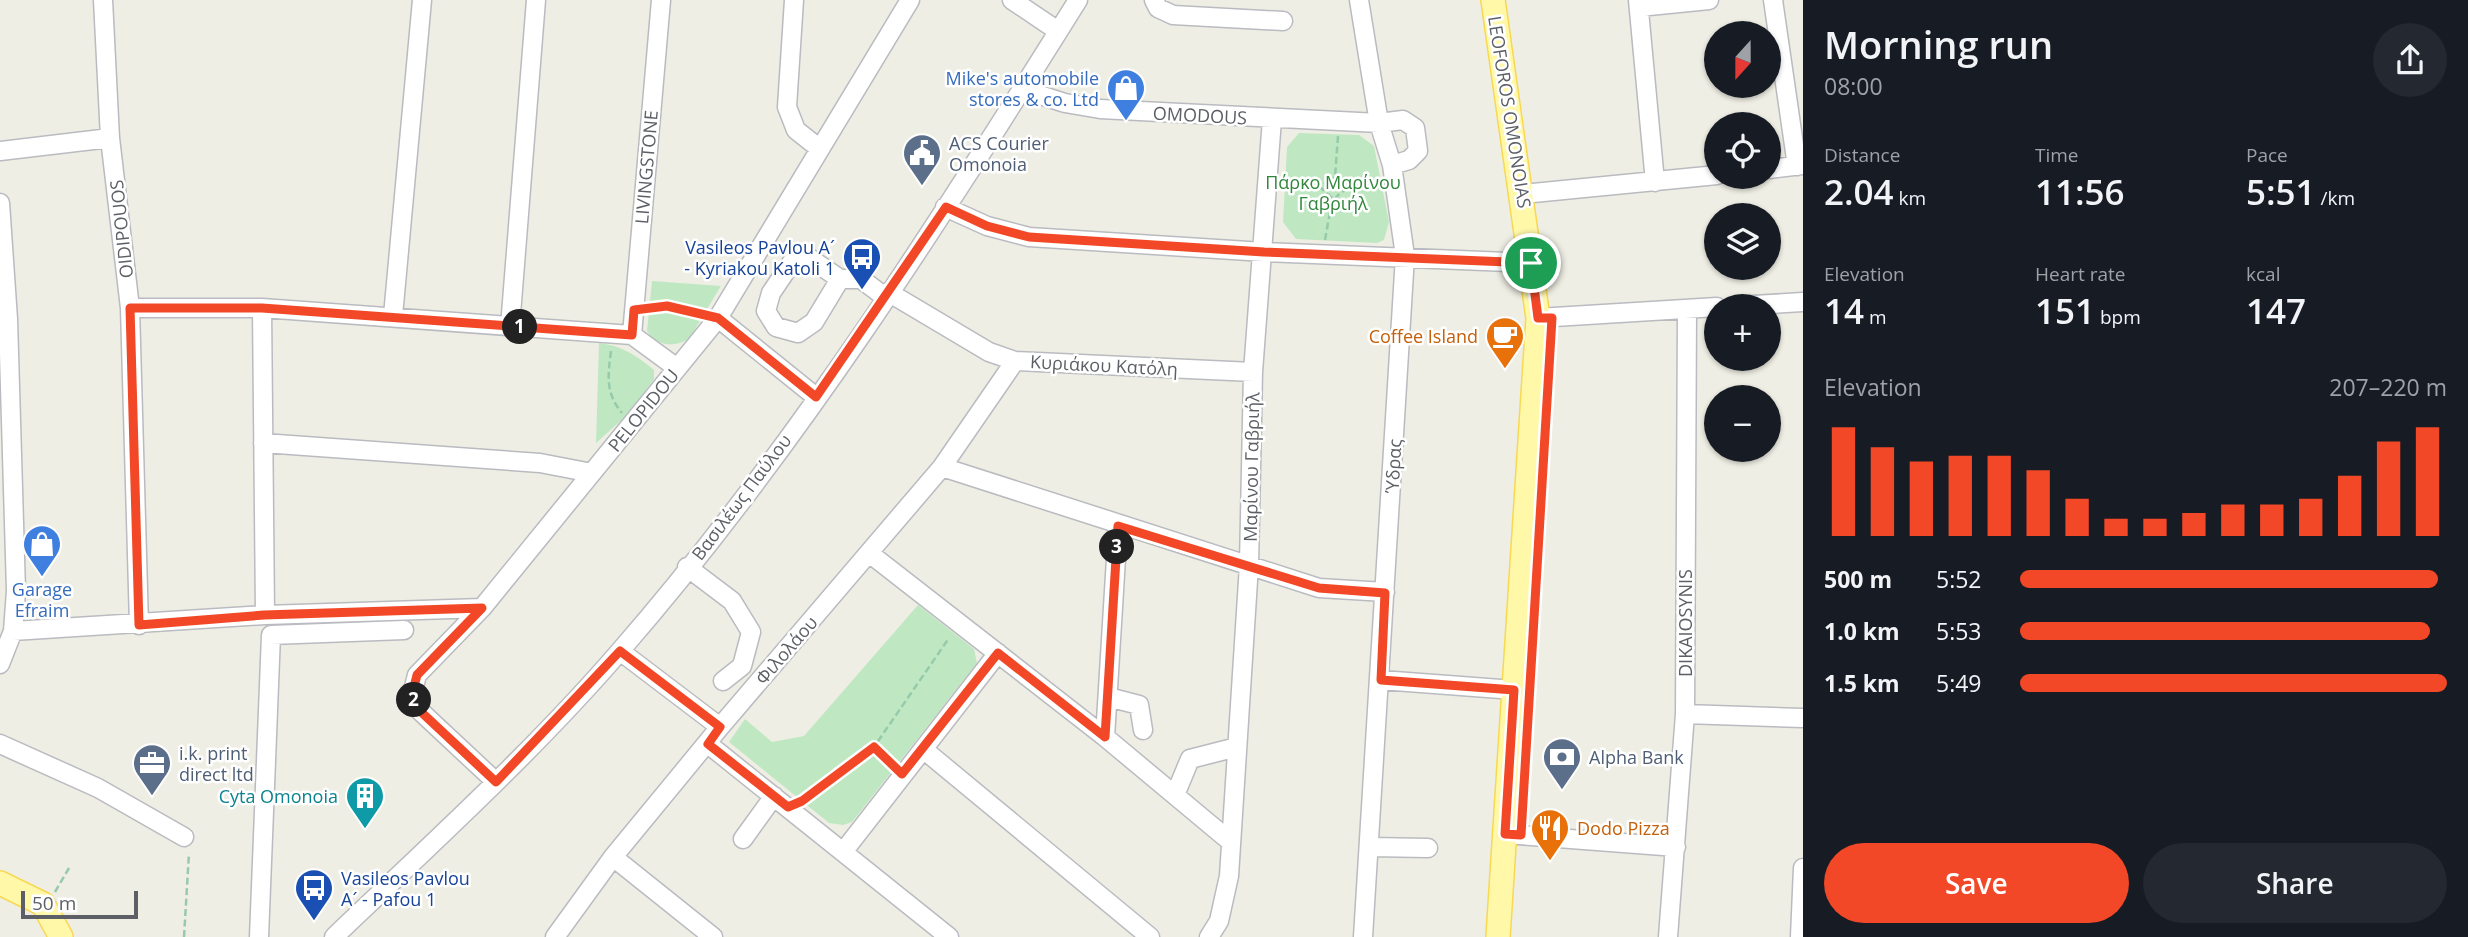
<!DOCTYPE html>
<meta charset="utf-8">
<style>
:root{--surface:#171b24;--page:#242831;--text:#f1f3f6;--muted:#9ea1a6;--accent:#f24827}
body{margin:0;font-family:"Open Sans",sans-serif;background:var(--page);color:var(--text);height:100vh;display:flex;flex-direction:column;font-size:26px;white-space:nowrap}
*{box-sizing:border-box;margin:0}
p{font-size:23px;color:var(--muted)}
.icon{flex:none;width:38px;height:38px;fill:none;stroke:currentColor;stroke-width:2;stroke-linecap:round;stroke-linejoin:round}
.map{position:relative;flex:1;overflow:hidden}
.panel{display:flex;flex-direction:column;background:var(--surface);width:665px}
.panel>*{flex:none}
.needle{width:46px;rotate:201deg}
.controls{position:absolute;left:1704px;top:21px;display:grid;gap:14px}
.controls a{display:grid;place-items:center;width:77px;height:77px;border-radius:50%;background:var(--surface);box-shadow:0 2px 5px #0004;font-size:35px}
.scale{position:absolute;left:21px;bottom:18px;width:117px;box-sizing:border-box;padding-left:7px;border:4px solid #5c5f65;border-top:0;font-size:19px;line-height:24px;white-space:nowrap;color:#5c5f65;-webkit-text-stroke:5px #fff;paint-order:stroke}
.pin{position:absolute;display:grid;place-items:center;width:60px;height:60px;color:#fff;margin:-30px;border:4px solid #fff;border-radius:50%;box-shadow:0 2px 7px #0007}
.km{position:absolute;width:35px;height:35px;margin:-18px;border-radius:50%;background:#222;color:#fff;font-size:19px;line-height:35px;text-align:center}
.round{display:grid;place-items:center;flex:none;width:74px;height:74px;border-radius:37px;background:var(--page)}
.overview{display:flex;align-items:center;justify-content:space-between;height:119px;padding:0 21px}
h1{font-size:38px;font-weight:600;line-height:52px}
.metrics{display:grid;grid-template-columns:repeat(3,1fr);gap:10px;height:119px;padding:7px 21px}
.metrics div{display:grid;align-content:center}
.metrics b{font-size:35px;font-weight:600}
.metrics small{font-size:19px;font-weight:400}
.metrics p{font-size:19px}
.chart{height:196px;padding:14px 21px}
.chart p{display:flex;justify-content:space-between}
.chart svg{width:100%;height:126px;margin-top:7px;stroke:var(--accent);stroke-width:6}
.primary-button{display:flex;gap:14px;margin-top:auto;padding:14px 21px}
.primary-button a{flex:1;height:80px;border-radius:42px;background:var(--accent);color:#fff;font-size:28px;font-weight:600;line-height:80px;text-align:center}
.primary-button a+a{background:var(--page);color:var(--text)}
ul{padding:0 21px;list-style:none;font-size:23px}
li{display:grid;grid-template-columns:112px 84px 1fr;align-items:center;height:52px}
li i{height:18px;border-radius:9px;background:var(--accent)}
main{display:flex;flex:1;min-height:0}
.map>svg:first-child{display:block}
</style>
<main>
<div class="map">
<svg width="1803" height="937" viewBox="0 0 1803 937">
<rect width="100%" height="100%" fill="#efeee4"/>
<!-- green -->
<path fill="#bfe8c2" d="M 1299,133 L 1359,135 L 1374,146 L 1389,222 L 1384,240 L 1377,243 L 1296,239 L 1283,222 L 1287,147 Z
M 652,281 L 721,286 L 689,339 C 674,348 656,346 647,331 Z
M 599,343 C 620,345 638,356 654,370 L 654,379 L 626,416 L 596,443 Z
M 918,605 L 974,649 L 977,663 L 852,822 L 843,825 L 829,823 L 729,742 L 745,719 L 772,742 L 804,736 Z"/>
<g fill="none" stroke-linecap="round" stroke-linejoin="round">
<defs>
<path id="minor" d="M 103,0 L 110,138 L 130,308 L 139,625
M 794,0 L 787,107 L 796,130 L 820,149
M 1012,0 L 1058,31
M 1154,0 L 1158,8 L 1173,15 L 1283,21
M 1359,0 L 1379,123 L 1392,165 L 1405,256 L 1363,937
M 1638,0 L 1655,182
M 1773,0 L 1797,166
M 1639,7 L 1709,0
M 1024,90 L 1065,103 L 1100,109 L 1379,123 L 1403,120 L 1415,128 L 1418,151 L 1409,160 L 1392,165
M 0,151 L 110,138
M 1769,169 L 1803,165
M 1533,193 L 1717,175
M 0,203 L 8,319 L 16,591 L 13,631 L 0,664
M 945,207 L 987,226 L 1029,237 L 1264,252 L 1531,263
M 840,279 L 814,322 L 798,333 L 776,327 L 766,311 L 771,293 L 796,256 L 805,255 L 840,279 L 861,279 L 885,297
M 888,292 L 989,352 L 1015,361 L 1253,372
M 1737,306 L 1803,302
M 130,308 L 262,308 L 632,335 L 677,368
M 262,308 L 265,615
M 393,316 L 422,0
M 718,318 L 816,397
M 1538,318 L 1717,307
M 510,327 L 536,0
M 632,335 L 661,0
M 263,443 L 540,463 L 592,473
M 942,467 L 1319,588 L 1385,592
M 869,553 L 1105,737 L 1231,842
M 687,567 L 732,601 L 751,632 L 742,666 L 723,681
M 13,631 L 265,615 L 482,608
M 620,651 L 720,727
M 1381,680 L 1514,690
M 1108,697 L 1139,705 L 1143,730
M 1685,714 L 1803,718
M 1105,737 L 1118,526
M 0,744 L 98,788 L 184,837
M 708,744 L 949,937
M 923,749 L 1150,937
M 496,782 L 419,710 L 412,695 L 417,675 L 482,608 L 718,318 L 910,0
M 1175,795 L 1190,759 L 1237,747
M 1505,834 L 1676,847
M 743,839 L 774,796
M 1370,847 L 1428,848
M 843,852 L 998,653
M 613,857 L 713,937
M 259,937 L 271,635 L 404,630
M 334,937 C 431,844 532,753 620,651 C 794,451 938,224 1078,0
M 555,937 L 613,857 L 720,727 L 942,467 L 1015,361
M 1209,937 L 1219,921 L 1229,876 L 1249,565 L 1253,372 L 1272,119
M 1668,937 L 1685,714 L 1687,309
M 1800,937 L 1803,868"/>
<path id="major" d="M 1493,0 L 1538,318 L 1498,937
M 0,883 L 43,904 L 61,937"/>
</defs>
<!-- minor casing -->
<use href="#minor" stroke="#b9bbc0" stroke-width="21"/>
<!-- major casing -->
<use href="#major" stroke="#f8d853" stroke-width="26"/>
<!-- path -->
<path stroke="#97caaa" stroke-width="2.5" stroke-dasharray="7 3.5" stroke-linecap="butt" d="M 1338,136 L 1335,177 L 1345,187
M 1332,198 L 1320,187 L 1335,177
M 1325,240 C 1333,196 1330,189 1377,182
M 649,308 L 667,306 L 701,315
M 611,351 C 608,375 605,393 622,413
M 874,747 L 891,764
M 804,800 L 874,747 L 949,638
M 55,892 L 69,868
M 184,937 L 189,853"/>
<!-- minor -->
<use href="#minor" stroke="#fff" stroke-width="18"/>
<!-- major -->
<use href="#major" stroke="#fff8a9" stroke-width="23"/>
</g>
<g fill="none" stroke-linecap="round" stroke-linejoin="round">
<defs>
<path id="route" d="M 946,207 L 987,226 L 1029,237 L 1264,252 L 1531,263 L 1538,318 L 1552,318 L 1521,835 L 1505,834 L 1514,690 L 1381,680 L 1385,593 L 1319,588 L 1118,526 L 1105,737 L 998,653 L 902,774 L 874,747 L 802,801 L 788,807 L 708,744 L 720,727 L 620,651 L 496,782 L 419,710 L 412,695 L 417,675 L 482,608 L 264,615 L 139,625 L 130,308 L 262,308 L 632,335 L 634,310 L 667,306 L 718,318 L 816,397 Z"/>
</defs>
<!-- route casing -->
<use href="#route" stroke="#fff" stroke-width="14"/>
<!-- route -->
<use href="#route" stroke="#f24827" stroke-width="9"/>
</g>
<!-- icons -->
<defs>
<symbol id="shop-pin" viewBox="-11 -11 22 30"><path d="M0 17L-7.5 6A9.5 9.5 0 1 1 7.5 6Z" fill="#3f7fe0" stroke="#fff"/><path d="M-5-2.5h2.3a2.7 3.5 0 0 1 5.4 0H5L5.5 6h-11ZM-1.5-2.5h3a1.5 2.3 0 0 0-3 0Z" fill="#fff"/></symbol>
<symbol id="civic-pin" viewBox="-11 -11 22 30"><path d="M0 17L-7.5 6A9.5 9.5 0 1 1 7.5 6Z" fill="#5c6f8a" stroke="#fff"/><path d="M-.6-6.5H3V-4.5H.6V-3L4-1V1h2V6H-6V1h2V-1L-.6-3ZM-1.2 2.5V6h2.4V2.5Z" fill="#fff"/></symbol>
<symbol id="bus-pin" viewBox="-11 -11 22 30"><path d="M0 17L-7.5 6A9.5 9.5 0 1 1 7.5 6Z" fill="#1a4fb4" stroke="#fff"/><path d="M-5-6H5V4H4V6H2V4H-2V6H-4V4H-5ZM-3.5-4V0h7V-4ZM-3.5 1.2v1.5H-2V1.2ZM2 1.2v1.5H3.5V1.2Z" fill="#fff"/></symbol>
<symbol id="cafe-pin" viewBox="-11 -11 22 30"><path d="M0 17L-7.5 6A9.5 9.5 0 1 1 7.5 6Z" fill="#e8710a" stroke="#fff"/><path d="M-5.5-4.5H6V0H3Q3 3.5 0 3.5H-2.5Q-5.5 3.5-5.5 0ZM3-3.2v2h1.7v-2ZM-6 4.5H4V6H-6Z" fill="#fff"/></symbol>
<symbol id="bank-pin" viewBox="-11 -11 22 30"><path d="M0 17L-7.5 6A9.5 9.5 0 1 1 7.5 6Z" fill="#5c6f8a" stroke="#fff"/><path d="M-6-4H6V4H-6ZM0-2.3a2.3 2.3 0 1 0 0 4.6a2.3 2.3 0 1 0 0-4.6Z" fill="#fff"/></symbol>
<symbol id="office-pin" viewBox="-11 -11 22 30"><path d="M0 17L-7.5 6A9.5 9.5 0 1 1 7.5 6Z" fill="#5c6f8a" stroke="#fff"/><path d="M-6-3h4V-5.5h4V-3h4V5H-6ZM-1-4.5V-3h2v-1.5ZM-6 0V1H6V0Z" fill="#fff"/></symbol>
<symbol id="building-pin" viewBox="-11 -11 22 30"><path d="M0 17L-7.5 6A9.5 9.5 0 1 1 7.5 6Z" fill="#0f9aa8" stroke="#fff"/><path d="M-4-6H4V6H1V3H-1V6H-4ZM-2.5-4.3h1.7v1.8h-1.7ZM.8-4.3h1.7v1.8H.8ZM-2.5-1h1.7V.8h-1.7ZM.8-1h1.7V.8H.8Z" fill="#fff"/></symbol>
<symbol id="restaurant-pin" viewBox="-11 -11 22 30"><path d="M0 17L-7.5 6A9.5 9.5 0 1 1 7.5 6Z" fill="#e8710a" stroke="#fff"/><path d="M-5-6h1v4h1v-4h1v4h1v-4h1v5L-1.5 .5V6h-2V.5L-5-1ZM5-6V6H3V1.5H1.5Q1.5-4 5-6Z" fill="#fff"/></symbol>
</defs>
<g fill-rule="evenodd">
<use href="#shop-pin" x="1104" y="66" width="44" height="60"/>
<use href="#civic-pin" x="900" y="131" width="44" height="60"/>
<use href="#bus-pin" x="840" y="235" width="44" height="60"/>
<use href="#cafe-pin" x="1483" y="314" width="44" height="60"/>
<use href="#shop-pin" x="20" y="522" width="44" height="60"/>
<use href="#bank-pin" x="1540" y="735" width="44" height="60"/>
<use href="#office-pin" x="130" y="741" width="44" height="60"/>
<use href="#building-pin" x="343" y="774" width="44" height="60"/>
<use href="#restaurant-pin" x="1528" y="806" width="44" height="60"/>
<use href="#bus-pin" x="292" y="866" width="44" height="60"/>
</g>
<g text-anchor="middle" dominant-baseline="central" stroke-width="5" stroke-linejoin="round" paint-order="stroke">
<!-- shop labels -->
<g font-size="18" fill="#366cbe" stroke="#fff" text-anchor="end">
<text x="1099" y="78">Mike's automobile<tspan x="1099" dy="21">stores &amp; co. Ltd</tspan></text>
<text x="42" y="589" text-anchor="middle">Garage<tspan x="42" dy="21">Efraim</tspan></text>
</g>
<!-- street labels -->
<g font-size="18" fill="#5c5f65" stroke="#fff">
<text transform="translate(1510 112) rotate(81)">LEOFOROS OMONOIAS</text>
<text transform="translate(1200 115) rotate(3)">OMODOUS</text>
<text transform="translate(646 167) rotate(-85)">LIVINGSTONE</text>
<text transform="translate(121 229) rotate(-96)">OIDIPOUOS</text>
<text transform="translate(1104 365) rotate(3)">Κυριάκου Κατόλη</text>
<text transform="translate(643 410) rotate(-51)">PELOPIDOU</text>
<text transform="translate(1393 466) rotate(-87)">Ύδρας</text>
<text transform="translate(1251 467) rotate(-89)">Μαρίνου Γαβριήλ</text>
<text transform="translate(741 497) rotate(-53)">Βασιλέως Παύλου</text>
<text transform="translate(1685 623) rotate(-90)">DIKAIOSYNIS</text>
<text transform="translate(786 650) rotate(-49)">Φιλολάου</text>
</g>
<!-- service labels -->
<g font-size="18" fill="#4e5e75" stroke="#fff" text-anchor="start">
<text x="949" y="143">ACS Courier<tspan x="949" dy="21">Omonoia</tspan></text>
<text x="179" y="753">i.k. print<tspan x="179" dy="21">direct ltd</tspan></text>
<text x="1589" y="757">Alpha Bank</text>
</g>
<!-- park labels -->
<g font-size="18" fill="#30873c" stroke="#fff">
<text x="1333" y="182">Πάρκο Μαρίνου<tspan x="1333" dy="21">Γαβριήλ</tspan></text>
</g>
<!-- transit labels -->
<g font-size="18" fill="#164399" stroke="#fff" text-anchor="end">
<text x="835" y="247">Vasileos Pavlou A´<tspan x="835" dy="21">- Kyriakou Katoli 1</tspan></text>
<text x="341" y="878" text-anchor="start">Vasileos Pavlou<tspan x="341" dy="21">A´ - Pafou 1</tspan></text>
</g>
<!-- food labels -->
<g font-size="18" fill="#c56008" stroke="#fff" text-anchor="end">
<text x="1478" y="336">Coffee Island</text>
<text x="1577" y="828" text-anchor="start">Dodo Pizza</text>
</g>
<!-- culture labels -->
<g font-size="18" fill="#0d838f" stroke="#fff" text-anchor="end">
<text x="338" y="796">Cyta Omonoia</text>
</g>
</g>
</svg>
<div class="controls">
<a><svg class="needle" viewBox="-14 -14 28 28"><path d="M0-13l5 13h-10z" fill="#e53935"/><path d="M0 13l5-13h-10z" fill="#9ea1a6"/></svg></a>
<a><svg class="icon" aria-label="locate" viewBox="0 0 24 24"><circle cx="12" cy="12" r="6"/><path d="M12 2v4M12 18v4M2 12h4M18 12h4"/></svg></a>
<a><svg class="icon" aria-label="layers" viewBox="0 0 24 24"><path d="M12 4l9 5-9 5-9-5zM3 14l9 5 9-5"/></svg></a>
<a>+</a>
<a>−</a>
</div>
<div class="scale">50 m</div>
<div class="pin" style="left:1531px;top:263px;background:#1e9e55"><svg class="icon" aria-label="arrive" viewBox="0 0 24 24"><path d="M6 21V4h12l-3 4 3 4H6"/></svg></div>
<b class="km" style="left:520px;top:327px">1</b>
<b class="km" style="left:414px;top:700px">2</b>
<b class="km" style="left:1117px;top:547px">3</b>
</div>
<section class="panel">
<div class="overview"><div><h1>Morning run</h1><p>08:00</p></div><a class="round"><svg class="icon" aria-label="share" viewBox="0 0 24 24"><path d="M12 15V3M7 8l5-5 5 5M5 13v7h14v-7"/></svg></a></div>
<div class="metrics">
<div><p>Distance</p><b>2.04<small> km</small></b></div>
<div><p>Time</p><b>11:56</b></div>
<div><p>Pace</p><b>5:51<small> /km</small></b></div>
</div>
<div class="metrics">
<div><p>Elevation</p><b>14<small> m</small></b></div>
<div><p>Heart rate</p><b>151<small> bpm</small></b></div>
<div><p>kcal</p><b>147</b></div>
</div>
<div class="chart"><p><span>Elevation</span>207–220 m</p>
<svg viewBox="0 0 160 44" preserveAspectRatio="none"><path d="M5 44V6M15 44V13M25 44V18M35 44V16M45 44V16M55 44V21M65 44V31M75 44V38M85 44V38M95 44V36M105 44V33M115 44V33M125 44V31M135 44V23M145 44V11M155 44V6"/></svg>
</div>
<ul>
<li><b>500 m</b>5:52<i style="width:98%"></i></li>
<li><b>1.0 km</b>5:53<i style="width:96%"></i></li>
<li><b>1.5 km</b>5:49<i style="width:100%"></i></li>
</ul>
<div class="primary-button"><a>Save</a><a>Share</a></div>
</section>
</main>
